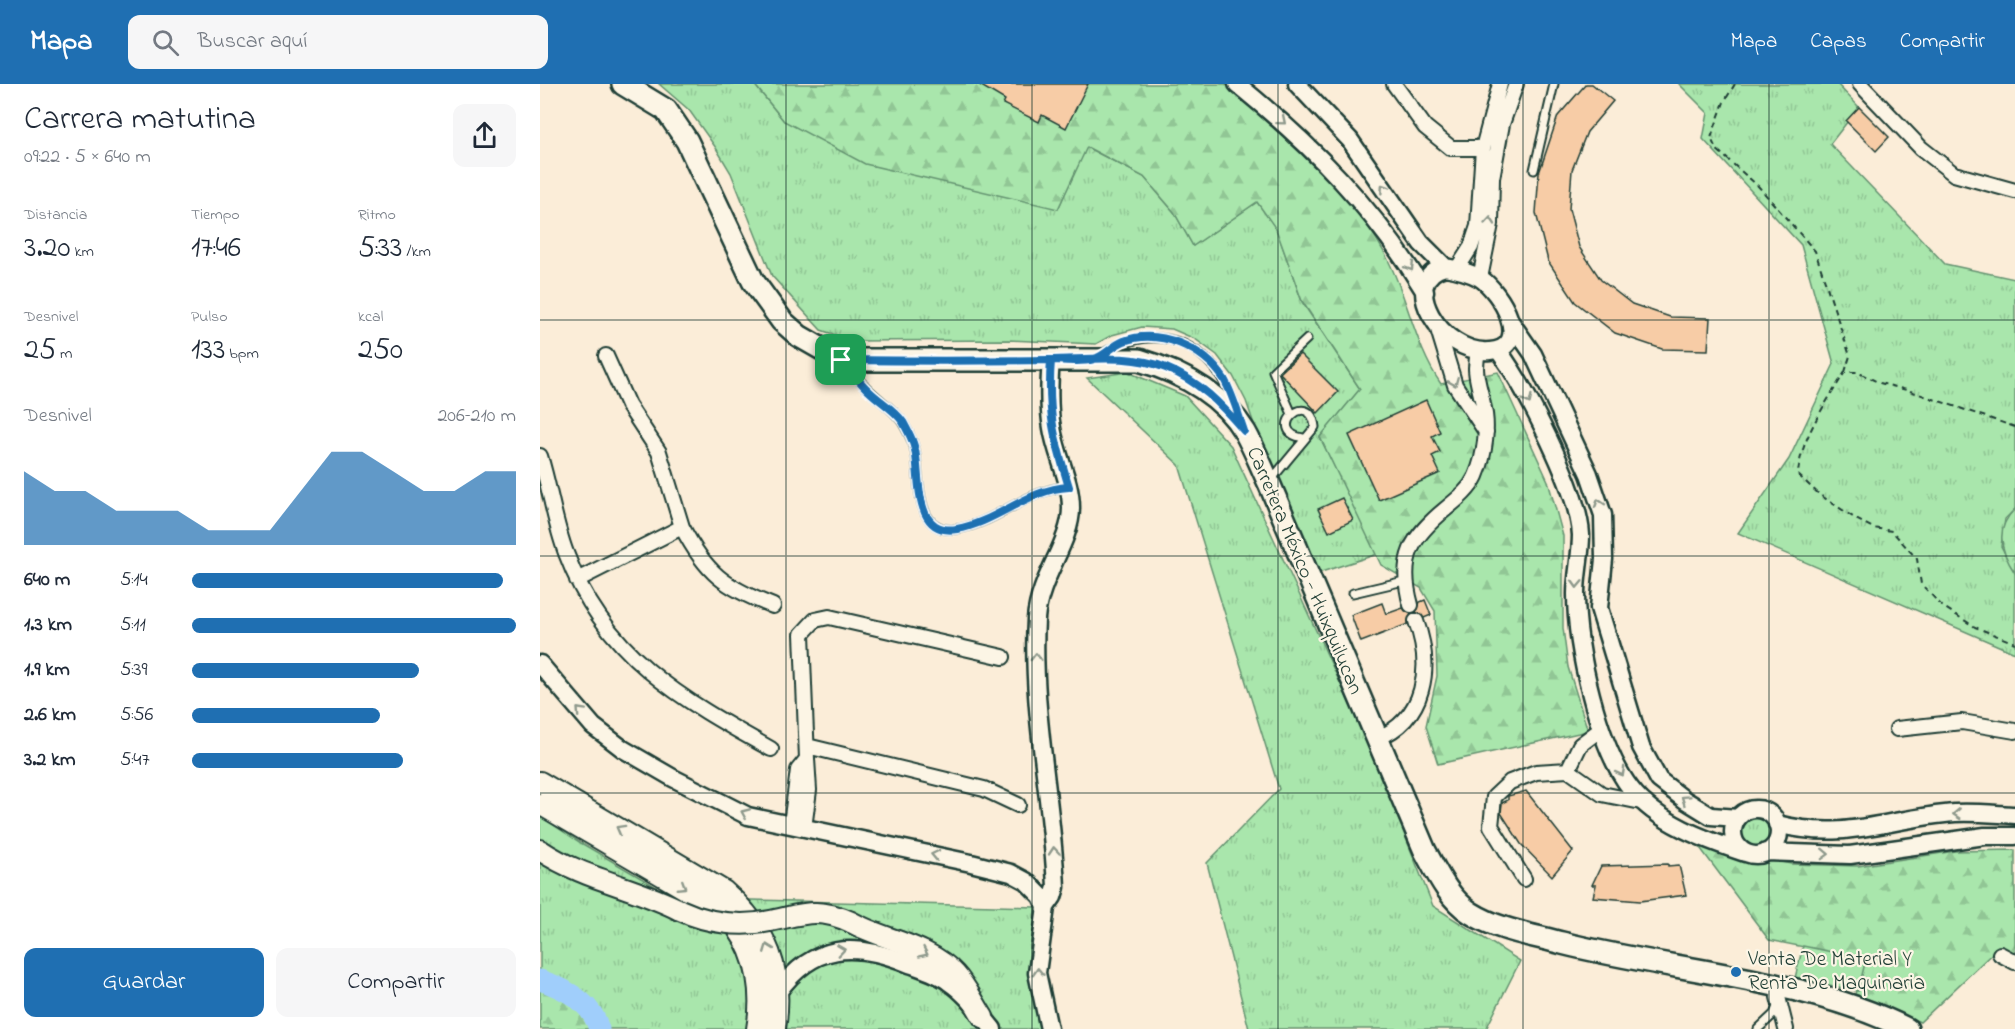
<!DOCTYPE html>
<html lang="es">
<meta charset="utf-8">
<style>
:root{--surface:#fff;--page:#f6f6f7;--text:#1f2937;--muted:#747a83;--accent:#1f6fb2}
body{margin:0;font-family:"Indie Flower",sans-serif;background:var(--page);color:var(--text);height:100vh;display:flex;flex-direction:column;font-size:22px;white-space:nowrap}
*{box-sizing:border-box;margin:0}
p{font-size:20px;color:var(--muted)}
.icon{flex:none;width:33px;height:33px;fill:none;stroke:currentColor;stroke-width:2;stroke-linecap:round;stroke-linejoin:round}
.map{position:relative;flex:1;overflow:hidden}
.details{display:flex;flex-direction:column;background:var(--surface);width:540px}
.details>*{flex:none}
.pin{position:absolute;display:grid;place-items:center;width:51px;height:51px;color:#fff;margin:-26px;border-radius:12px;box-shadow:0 3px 9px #0006}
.round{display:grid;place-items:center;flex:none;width:63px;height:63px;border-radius:12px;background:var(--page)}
.summary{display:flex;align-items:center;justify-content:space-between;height:102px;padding:0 24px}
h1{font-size:33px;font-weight:600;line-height:45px}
.stats{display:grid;grid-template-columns:repeat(3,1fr);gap:9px;height:102px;padding:6px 24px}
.stats div{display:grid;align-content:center}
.stats b{font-size:30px;font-weight:600}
.stats small{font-size:16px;font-weight:400}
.stats p{font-size:16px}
.chart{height:168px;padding:12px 24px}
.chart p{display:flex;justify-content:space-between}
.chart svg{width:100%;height:108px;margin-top:6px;fill:var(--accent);opacity:.7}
.action{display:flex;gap:12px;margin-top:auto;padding:12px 24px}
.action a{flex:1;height:69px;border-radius:12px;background:var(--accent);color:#fff;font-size:24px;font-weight:600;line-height:69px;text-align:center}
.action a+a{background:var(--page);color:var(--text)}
ul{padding:0 24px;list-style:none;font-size:20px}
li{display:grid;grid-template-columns:96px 72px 1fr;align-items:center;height:45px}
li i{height:15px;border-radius:8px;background:var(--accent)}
header{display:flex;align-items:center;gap:36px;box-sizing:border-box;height:84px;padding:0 30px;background:var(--accent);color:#fff}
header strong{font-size:28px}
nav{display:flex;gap:33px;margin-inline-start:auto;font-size:21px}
.search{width:420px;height:54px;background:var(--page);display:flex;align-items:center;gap:15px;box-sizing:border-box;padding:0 21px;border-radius:12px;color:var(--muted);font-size:22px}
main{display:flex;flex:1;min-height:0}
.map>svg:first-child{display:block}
</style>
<header>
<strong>Mapa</strong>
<div class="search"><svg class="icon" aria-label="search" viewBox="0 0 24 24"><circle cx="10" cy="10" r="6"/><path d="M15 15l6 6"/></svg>Buscar aquí</div>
<nav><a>Mapa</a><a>Capas</a><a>Compartir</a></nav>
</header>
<main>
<section class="details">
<div class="summary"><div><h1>Carrera matutina</h1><p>09:22 · 5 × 640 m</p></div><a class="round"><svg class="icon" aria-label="share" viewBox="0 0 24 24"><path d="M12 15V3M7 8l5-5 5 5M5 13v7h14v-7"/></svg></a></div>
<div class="stats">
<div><p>Distancia</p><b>3.20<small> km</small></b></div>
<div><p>Tiempo</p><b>17:46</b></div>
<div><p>Ritmo</p><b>5:33<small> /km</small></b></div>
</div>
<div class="stats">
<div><p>Desnivel</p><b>25<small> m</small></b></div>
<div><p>Pulso</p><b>133<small> bpm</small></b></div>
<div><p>kcal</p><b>250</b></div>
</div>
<div class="chart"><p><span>Desnivel</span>206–210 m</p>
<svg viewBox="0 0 160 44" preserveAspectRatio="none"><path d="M0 44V14L10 22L20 22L30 30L40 30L50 30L60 38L70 38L80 38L90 22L100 6L110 6L120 14L130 22L140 22L150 14L160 14V44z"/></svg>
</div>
<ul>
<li><b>640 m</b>5:14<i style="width:96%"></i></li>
<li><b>1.3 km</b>5:11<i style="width:100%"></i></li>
<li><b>1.9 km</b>5:39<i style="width:70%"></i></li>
<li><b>2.6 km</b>5:56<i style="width:58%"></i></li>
<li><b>3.2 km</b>5:47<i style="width:65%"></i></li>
</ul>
<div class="action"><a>Guardar</a><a>Compartir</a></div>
</section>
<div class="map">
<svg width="1475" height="945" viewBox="0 0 1475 945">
<defs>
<pattern id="grass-tufts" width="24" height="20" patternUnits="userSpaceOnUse" patternTransform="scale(1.5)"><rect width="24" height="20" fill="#a9e6ac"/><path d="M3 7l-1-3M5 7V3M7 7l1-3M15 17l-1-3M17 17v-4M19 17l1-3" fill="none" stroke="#91c695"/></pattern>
<pattern id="forest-firs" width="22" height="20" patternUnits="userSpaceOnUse" patternTransform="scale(1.5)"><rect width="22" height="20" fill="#a9e6ac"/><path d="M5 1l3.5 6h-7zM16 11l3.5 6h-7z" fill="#91c695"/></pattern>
</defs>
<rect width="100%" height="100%" fill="#fbedd8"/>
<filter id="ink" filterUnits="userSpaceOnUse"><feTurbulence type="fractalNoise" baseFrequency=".0167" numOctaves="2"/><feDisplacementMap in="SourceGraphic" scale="12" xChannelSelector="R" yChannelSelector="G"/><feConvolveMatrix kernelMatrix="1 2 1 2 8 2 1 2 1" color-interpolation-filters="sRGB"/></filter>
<g filter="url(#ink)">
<!-- grass -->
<path fill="url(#grass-tufts)" stroke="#649270" stroke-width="1.5" d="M 119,0 L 214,0 L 244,37 L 518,125 L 546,63 L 604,93 L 634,128 L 653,162 L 717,118 L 736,144 L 762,218 L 820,305 L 780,353 L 838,470 L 778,489 L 715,343 L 706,317 L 693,292 L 677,271 L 655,255 L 632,245 L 602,243 L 572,251 L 556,260 L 468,256 L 313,257 L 281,246 L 232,192 L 191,89 L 176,64 L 149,26 Z
M 1139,0 L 1297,0 L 1319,23 L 1290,60 L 1405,180 L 1475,195 L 1475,425 L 1465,435 L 1461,462 L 1475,489 L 1475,569 L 1198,449 L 1249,375 L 1294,280 L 1261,161 L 1163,55 L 1168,29 Z
M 588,288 L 645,312 L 691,362 L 830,664 L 893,822 L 980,877 L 946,945 L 709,945 L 667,779 L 739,705 L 639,381 L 547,294 Z
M1199 748a17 17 0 1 1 34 0a17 17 0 1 1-34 0Z
M 0,732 L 41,759 L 135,814 L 495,823 L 501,945 L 66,945 L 63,931 L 0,889 Z"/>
<!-- forest -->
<path fill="url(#forest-firs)" stroke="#649270" stroke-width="1.5" d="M 214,0 L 685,0 C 740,43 812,108 845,170 C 868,212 874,261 901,300 L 958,288 L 1008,397 L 1023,452 L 1023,544 L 1028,583 L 1048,647 L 898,680 L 886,642 L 897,592 L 895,527 L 881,504 L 841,481 L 780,353 L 820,305 L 762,217 L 736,145 L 717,118 L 653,162 L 634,128 L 604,93 L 547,63 L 518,125 L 325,80 L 244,37 Z
M 1475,425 L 1475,489 C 1460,467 1455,444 1475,425 Z
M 1158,761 L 1252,780 L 1318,782 L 1415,767 L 1475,766 L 1475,871 L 1459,863 L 1380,938 L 1315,910 L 1325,875 L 1229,856 Z
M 0,889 C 29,894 59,916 66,945 L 0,945 Z"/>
<!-- park -->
<path fill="#a9e6ac" stroke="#649270" stroke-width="1.5" d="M 1263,862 L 1326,875 L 1318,907 L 1255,894 Z"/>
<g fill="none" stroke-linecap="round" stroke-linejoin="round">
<!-- river -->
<path stroke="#a0cefb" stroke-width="21" d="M 0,896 C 24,904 52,918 59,945"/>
</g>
<!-- building -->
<path fill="#f7cca6" stroke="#1f3d34" stroke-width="1.5" d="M 438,0 L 548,0 L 526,44 L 502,31 L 499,38 L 463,20 L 465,16 Z
M 1046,0 L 1052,0 L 1073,17 L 1047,48 L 1032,86 L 1029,125 L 1039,163 L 1061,196 L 1092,220 L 1130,233 L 1170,234 L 1168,266 L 1122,265 L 1075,249 L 1035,218 L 1008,177 L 996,129 L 999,89 L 1018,32 Z
M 1319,23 L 1349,53 L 1336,67 L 1306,37 Z
M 760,270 L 798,308 L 778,329 L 740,289 Z
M 886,316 L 900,348 L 892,352 L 900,368 L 892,372 L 900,389 L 839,416 L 809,351 Z
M 802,414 L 813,436 L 789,448 L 778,425 Z
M 885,516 L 891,531 L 884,534 L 876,528 L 880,518 Z
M 842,519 L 846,530 L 863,524 L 871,530 L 868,540 L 821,558 L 811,531 Z
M 986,707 L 1033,767 L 1012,792 L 981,760 L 961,729 L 962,719 L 968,716 L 968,712 Z
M 1128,780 L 1128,782 L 1139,781 L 1146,811 L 1100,817 L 1053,813 L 1056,801 L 1052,801 L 1061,782 Z"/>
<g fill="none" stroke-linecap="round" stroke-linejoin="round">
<defs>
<path id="service" d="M 994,86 L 1014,0
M 562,270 C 622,234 674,261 696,324
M 305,280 C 313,289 321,299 330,307 C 341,318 355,326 363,339 C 369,349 375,360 376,372 C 380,398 375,451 417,445 C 456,439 486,406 527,403
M 752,330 L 733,287 L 767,255
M 731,396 L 775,343 C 770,303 724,347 763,354
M 813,509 L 864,497
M 1218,945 L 1234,930 L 1238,920"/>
<path id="minor" d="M 854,0 L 885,43 L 911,64 L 943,64
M 1320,0 L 1381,64 L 1414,90 L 1475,107
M 917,185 L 931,163 L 938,142 L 943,64 L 960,0
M 940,194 L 951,140 L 952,94 L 962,40 L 976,0
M 897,242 L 915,301 L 946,348
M 66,272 L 88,321 L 119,368 L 142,443
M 0,372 C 10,404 14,437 26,469 C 64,572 141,615 231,665
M 37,496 L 142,443 C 166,489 184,503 233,522
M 871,521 C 858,474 871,453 908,423 C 919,414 930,405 936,392 C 945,371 949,342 943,320 C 939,300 932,286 939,266
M 1357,645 L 1422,638 L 1475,647
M 836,655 C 886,635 893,583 876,537
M 267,662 L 444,705 L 478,721
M 1028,686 L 1040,661 L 1061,645
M 251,741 L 258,686 L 267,675
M 264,744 L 269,706 L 267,675 L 262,550 L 275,536 L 289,533 L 463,573
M 984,795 L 951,742 L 954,713 L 970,698 L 996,688 L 1028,686 L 1062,710 L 1106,719
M 1460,870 L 1475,878
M 1238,913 L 1246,945"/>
<path id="tertiary" d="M 697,0 C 773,62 834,124 885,208
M 757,0 L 810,56 L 881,159 L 905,183
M 905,183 C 917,185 929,188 940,194 C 960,207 994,263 950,267 C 900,271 857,195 905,183 Z
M 970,237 L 993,270 L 1049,390 L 1063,431 L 1064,475 L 1059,524 L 1101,663 L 1119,696 L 1145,716 L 1171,732 L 1198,734
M 958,266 C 985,302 1039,407 1041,451 C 1041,471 1036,491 1036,510 C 1036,563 1058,663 1091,705 C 1117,739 1166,756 1205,769
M 0,580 L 53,642 L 83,665 L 133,694 L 208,732 L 431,779 L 471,789 L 486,797 L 501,812 L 506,823 L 497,889 L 509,945
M1193 748a23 23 0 1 1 46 0a23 23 0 1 1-46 0Z
M 1237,740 C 1307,758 1348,734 1415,729 C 1435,728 1455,730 1475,731
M 1226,768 L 1310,771 L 1445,752 L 1475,752
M 506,823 L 513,813 L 516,803 C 512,714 491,625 496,535 C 499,493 531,459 531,424 C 531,396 516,371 512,344 C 508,322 509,299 511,276
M 238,908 C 273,859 314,858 367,879 C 380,884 398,889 409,898 C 427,910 439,928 453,945"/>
<path id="secondary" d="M 0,698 L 184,807 C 228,845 244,887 235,945
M 0,720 L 173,821 C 180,828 191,835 197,844 C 218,873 223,910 217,945
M 0,766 C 43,795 95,803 140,826
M 311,838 C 343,856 389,861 415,890 C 426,902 434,919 443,933"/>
<path id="primary" d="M 83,0 L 126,26 L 147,57 L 213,197 L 242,237 L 259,252 L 301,276 L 599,276 C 640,288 682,310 705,348 C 714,364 721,382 729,399 L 885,767 C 897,789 909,815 931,829 C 958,846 992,851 1022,859 C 1132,887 1267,894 1367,945"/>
</defs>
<!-- service casing -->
<use href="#service" stroke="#1f3d34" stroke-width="11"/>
<!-- minor casing -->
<use href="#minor" stroke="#1f3d34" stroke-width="18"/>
<!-- tertiary casing -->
<use href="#tertiary" stroke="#1f3d34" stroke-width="21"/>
<!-- secondary casing -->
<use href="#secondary" stroke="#1f3d34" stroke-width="24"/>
<!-- primary casing -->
<use href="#primary" stroke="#1f3d34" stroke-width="26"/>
<!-- path -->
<path stroke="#1f3d34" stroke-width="2" stroke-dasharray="6 4.5" stroke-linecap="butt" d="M 1195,0 L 1184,18 L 1171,54 L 1176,65 L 1218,102 L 1275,167 L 1310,272 L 1305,288
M 1475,343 L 1370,307 L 1340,299 L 1317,288 L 1305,288 C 1286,319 1260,355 1258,391 L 1280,411 L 1316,435 L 1333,444 L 1352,447 L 1377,475 L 1381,500 L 1402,522 L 1435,543 L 1475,559"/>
<!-- service -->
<use href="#service" stroke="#fcf5e5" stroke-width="7"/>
<!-- minor -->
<use href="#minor" stroke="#fcf5e5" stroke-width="14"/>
<!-- tertiary -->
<use href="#tertiary" stroke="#fcf5e5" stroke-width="16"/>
<!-- secondary -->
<use href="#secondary" stroke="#fcf5e5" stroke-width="20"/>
<!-- primary -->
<use href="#primary" stroke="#fcf5e5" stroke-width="21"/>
<defs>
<path id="secondary-bridge" d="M 140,826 C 168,839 200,843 230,837 C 264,830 277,823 311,838"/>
</defs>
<!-- secondary-bridge casing -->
<use href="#secondary-bridge" stroke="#1f3d34" stroke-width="24" stroke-linecap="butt"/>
<!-- secondary-bridge -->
<use href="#secondary-bridge" stroke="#fcf5e5" stroke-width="20"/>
</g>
<!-- one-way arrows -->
<defs><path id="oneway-chevron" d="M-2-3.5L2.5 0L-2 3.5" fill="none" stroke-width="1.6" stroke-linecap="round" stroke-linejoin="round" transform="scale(1.5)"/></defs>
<g stroke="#8e998c">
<use href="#oneway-chevron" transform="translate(742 37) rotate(40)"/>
<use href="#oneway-chevron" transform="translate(844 104) rotate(-124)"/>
<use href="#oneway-chevron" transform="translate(950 137) rotate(-85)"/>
<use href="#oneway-chevron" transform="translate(870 183) rotate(59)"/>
<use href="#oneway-chevron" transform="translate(914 298) rotate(68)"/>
<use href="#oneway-chevron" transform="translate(988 316) rotate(64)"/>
<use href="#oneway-chevron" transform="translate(1059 419) rotate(-108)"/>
<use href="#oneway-chevron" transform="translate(1037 500) rotate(92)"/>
<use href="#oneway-chevron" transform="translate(496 573) rotate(-91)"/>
<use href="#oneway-chevron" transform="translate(40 627) rotate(-133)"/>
<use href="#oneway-chevron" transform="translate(1081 688) rotate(61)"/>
<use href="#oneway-chevron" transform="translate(1145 715) rotate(-145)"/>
<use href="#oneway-chevron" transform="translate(205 729) rotate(-157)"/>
<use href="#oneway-chevron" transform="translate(1417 730) rotate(177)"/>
<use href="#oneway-chevron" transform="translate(80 745) rotate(-151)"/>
<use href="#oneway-chevron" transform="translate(514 767) rotate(-95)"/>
<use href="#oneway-chevron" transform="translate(1285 770) rotate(2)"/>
<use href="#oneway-chevron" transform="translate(395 771) rotate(-168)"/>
<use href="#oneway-chevron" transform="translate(142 802) rotate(32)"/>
<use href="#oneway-chevron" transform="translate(228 864) rotate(-111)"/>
<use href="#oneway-chevron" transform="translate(301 866) rotate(-8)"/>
<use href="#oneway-chevron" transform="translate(384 869) rotate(25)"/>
<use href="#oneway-chevron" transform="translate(498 888) rotate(-93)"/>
</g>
</g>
<g fill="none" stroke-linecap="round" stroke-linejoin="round" filter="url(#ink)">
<defs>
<path id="route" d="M 301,276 C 370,277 439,277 508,276 C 547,276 589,269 626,284 C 659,297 681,320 704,347 C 698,330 693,311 684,295 C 664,264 620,244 584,257 C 574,261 566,270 557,274 C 545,279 524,276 511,276 C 507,328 514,354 529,403 C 488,405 457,438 417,445 C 375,452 380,399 376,372 C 375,360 369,349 363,338 C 354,325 340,318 329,307 C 319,298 311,286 301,276"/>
</defs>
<!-- route casing -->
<use href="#route" stroke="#fff" stroke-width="12"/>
<!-- route -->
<use href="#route" stroke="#1f6fb2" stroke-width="8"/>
</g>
<!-- grid -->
<path fill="none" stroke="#1f3d34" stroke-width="1.5" stroke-opacity="0.55" d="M 246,0 L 246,945M 492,0 L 492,945M 738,0 L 738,945M 983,0 L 983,945M 1229,0 L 1229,945M 0,236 L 1475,236M 0,472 L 1475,472M 0,709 L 1475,709"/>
<!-- markers -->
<circle fill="#1f6fb2" stroke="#fcf5e5" stroke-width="2" cx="1196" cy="888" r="6"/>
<g text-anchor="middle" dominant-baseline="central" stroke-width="4.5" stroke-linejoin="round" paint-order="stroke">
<!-- street labels -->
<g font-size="21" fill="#1f3d34" stroke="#fcf5e5">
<text transform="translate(764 487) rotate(67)">Carretera México - Huixquilucan</text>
</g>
<!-- poi labels -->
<g font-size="21" fill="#1f3d34" stroke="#fcf5e5" text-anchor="start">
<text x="1208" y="876">Venta De Material Y<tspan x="1208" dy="24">Renta De Maquinaria</tspan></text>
</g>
</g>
</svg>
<div class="pin" style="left:301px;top:276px;background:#1e9e55"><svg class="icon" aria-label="arrive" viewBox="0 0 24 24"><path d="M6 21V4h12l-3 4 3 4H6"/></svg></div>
</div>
</main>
